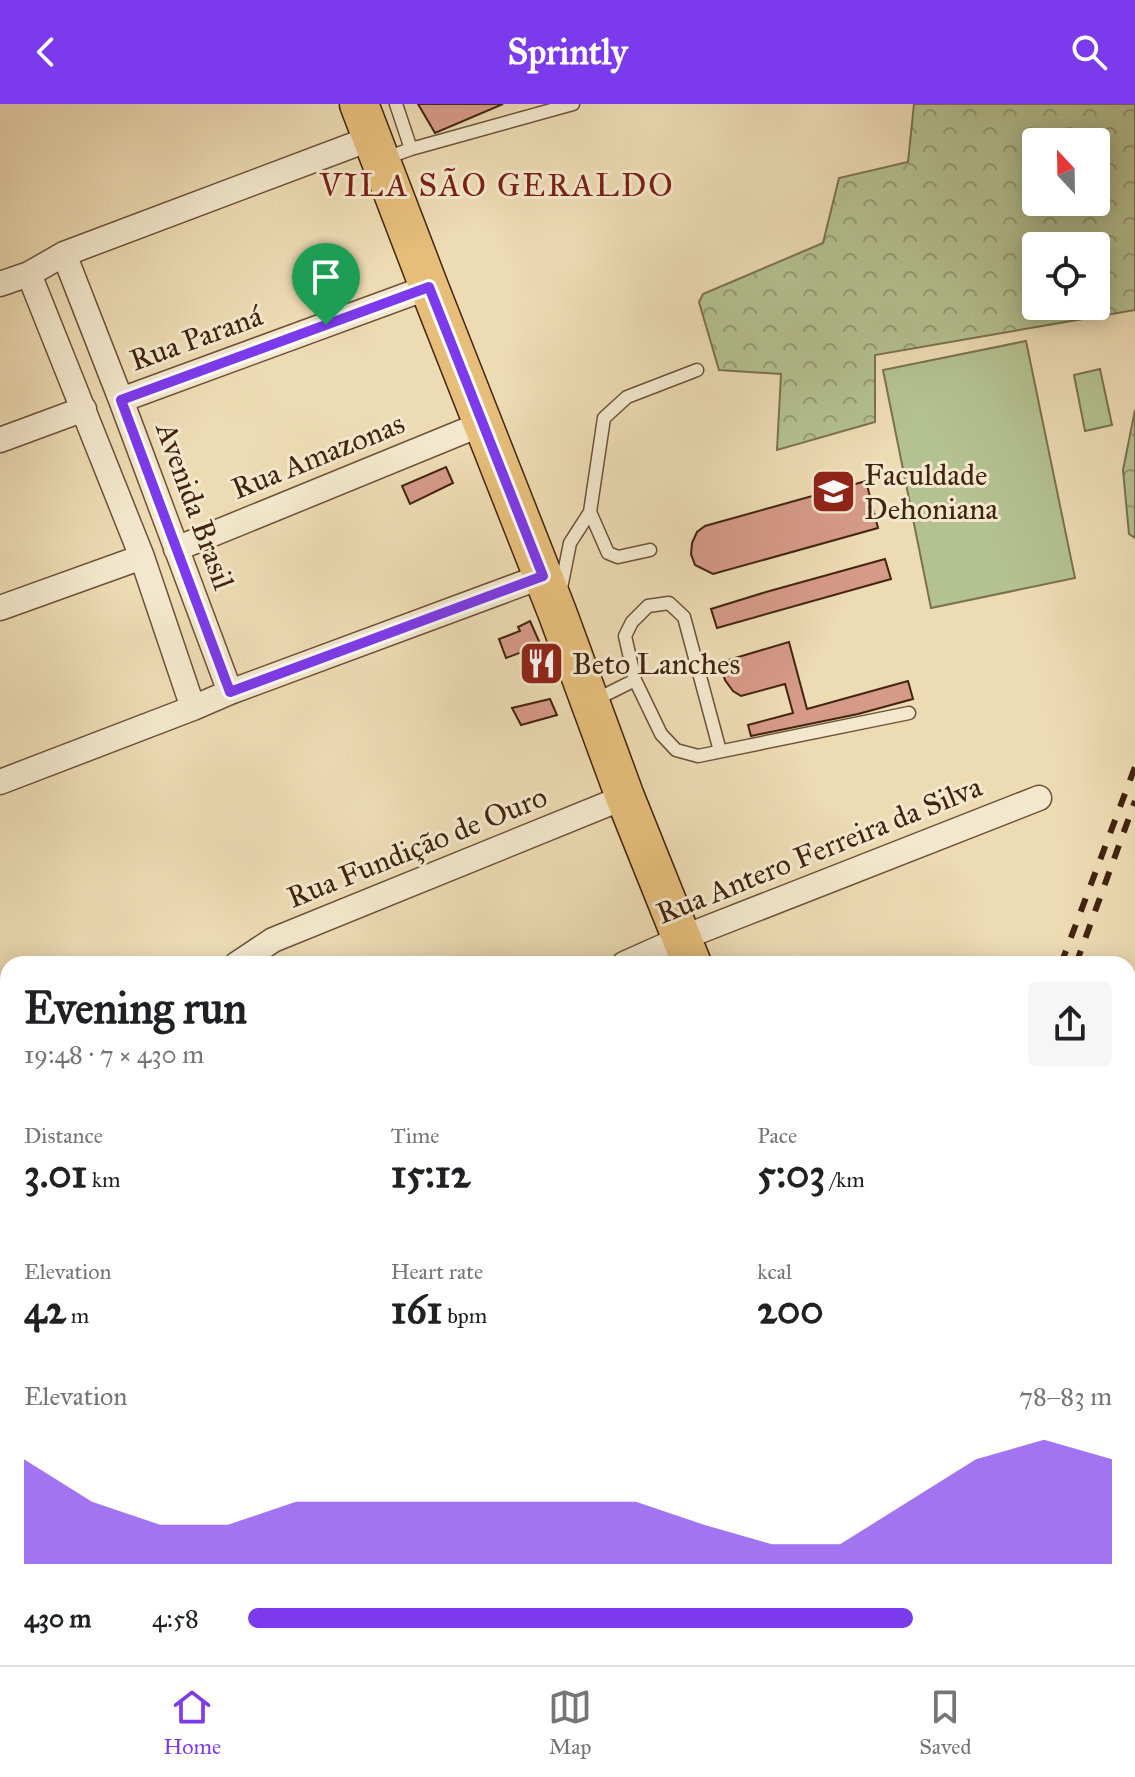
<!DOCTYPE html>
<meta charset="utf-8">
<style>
:root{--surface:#fff;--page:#f6f6f6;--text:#202124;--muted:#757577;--line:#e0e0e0;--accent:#7c3aed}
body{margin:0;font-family:"IM FELL Great Primer",serif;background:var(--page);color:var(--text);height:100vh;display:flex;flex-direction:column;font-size:30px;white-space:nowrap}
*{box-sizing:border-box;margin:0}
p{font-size:26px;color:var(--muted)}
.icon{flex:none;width:44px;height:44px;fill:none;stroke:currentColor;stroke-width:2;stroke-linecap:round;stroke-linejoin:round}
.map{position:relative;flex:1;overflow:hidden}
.panel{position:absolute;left:0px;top:852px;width:1136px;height:710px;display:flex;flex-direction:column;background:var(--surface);border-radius:24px 24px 0 0;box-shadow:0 4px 20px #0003}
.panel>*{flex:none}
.needle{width:52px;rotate:338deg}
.controls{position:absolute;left:1022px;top:24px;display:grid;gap:16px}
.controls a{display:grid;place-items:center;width:88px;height:88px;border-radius:8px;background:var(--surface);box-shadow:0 4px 20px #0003;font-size:40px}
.pin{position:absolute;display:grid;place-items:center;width:68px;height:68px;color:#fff;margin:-82px -34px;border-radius:50% 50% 50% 0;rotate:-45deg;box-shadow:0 0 8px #0007}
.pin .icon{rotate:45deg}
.round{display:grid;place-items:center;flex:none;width:84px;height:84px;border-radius:8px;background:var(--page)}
.overview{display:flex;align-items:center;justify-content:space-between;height:136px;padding:0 24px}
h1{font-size:44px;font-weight:800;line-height:60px}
.figures{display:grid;grid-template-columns:repeat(3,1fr);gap:12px;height:136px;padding:8px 24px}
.figures div{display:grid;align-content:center}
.figures b{font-size:40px;font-weight:800}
.figures small{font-size:22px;font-weight:400}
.figures p{font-size:22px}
.chart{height:224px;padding:16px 24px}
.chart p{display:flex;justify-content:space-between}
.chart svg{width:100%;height:144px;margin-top:8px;fill:var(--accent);opacity:.7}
ul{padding:0 24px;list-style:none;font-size:26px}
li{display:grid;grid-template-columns:128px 96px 1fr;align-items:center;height:60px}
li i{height:20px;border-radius:10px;background:var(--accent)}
header{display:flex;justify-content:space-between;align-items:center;height:104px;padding:0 24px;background:var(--accent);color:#fff;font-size:36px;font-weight:800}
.menu{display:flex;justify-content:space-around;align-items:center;height:112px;border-top:2px solid var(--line);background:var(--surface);font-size:22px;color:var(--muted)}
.menu a{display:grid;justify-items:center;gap:4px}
.menu .current{color:var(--accent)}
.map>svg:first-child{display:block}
</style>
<header><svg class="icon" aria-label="back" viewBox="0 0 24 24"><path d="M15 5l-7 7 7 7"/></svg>Sprintly<svg class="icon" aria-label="search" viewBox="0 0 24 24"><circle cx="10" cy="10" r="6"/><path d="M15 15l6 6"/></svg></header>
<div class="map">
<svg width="1135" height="1561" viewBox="0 0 1135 1561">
<defs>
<pattern id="forest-crowns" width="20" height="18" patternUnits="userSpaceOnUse" patternTransform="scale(2)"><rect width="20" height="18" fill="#b4c190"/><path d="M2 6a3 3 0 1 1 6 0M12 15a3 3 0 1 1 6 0" fill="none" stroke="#949d74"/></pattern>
</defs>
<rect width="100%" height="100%" fill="#eddbb3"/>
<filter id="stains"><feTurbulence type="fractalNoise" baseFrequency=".0025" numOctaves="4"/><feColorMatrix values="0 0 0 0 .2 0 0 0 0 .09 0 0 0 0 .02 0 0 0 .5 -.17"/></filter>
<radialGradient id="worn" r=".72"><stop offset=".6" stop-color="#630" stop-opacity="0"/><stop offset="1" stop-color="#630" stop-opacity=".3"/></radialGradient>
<!-- forest -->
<path fill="url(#forest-crowns)" stroke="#7b7250" stroke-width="2" fill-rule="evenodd" d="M 914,0 L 1135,0 L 1135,206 L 875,251 L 875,318 L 777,346 L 781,270 L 719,266 L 699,198 L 703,190 L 823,139 L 839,74 L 908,58 ZM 1036,38 L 1096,38 L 1096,98 L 1036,98 ZM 1036,142 L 1096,142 L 1096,202 L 1036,202 Z
M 1135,306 L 1135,434 L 1129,430 L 1123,366 Z"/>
<!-- garden -->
<path fill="#b4c190" stroke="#7b7250" stroke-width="2" d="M 1026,237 L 1075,474 L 931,504 L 883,266 Z
M 1100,265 L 1112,321 L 1085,327 L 1074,271 Z"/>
<!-- building -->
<path fill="#d69a89" stroke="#422410" stroke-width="2" d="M 418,0 L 503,0 L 435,29 Z
M 446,363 L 453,379 L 410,400 L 402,382 Z
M 866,377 L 878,424 L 713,470 L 695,461 L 691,450 L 692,439 L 697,428 L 705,422 Z
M 885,455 L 891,475 L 717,524 L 711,505 L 766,488 Z
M 530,517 L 550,562 L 535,566 L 527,546 L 506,554 L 499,535 L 520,527 L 518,523 Z
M 789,538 L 807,605 L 908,577 L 913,595 L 858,610 L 751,632 L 748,621 L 793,609 L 785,580 L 741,592 L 733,587 L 725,576 L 722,566 L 728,556 Z
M 550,595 L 557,611 L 521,621 L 512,604 Z"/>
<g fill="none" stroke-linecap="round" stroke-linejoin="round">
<defs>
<path id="service" d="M 396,0 L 411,45
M 383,55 L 411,45 L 573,0
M 590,408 L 608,449 L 618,453 L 650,446
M 560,489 L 570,439 L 590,408 L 604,314 L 627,293 L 697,266
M 635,576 L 625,532 L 632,518 L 648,502 L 669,499 L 684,513 L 720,647
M 593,597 L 635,576 L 661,630 L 676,646 L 698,652 L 909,609
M 232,1554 L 233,1561
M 455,1554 L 455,1561
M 509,1561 L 522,1554"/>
<path id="minor" d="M 64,150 L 121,296 L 230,588
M 29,170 L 142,453 L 193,604
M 0,180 L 29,170 L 64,150 L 372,34
M 121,296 L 429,183
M 0,336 L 84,305
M 176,445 L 484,319
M 0,504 L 142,453
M 0,678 L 193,604 L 230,588 L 543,472
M 237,860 L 273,836 L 625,693
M 624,860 L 682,834 L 1039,694
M 0,1252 L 8,1237"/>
<path id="tertiary" d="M 559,1561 L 565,1554"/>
<path id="secondary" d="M 0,1012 L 8,1032
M 165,1554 L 167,1561"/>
<path id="primary" d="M 359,0 L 429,183 L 557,508 L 625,693 L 692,860
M 961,1554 L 964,1561"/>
</defs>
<!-- service casing -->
<use href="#service" stroke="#6d5239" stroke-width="15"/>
<!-- minor casing -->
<use href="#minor" stroke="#6d5239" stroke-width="27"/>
<!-- tertiary casing -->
<use href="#tertiary" stroke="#6d5239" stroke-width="33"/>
<!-- secondary casing -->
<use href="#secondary" stroke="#422410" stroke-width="37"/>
<!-- primary casing -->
<use href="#primary" stroke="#422410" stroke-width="41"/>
<!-- service -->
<use href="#service" stroke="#f3e8ce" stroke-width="12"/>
<!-- minor -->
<use href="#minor" stroke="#f3e8ce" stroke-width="24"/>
<!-- tertiary -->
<use href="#tertiary" stroke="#f3e8ce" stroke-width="30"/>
<!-- secondary -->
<use href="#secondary" stroke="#f3e8ce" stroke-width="34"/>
<!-- primary -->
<use href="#primary" stroke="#e6be7a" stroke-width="38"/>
<!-- rail -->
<path stroke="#422410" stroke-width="6" stroke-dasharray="14 14" stroke-linecap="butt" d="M 1061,860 L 1135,663
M 1076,860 L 1135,697
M 842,1561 L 843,1554
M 855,1561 L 856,1554"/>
</g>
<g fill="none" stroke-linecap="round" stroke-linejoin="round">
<defs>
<path id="route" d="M 429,183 L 543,472 L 230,588 L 121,296 Z"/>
</defs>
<!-- route casing -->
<use href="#route" stroke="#fff" stroke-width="16"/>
<!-- route -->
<use href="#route" stroke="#7c3aed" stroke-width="10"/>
</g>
<!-- icons -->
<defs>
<symbol id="university-square" viewBox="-11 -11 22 22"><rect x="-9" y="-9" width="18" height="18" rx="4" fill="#8f2418" stroke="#f3e8ce"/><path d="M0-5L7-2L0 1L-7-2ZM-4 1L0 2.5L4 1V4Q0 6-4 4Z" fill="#fff"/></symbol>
<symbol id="restaurant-square" viewBox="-11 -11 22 22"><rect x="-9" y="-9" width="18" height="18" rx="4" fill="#8f2418" stroke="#f3e8ce"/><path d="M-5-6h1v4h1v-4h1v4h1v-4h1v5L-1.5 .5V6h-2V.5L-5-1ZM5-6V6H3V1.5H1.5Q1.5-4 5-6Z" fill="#fff"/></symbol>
</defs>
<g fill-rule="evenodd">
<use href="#university-square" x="808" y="362" width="51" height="51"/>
<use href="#restaurant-square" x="516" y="534" width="51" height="51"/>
</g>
<g text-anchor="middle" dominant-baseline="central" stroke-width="6" stroke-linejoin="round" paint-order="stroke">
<!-- street labels -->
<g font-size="30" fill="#422410" stroke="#f3e8ce">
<text transform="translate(196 234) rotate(-20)">Rua Paraná</text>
<text transform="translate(318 352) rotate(-22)">Rua Amazonas</text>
<text transform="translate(195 402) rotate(70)">Avenida Brasil</text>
<text transform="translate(417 743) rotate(-22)">Rua Fundição de Ouro</text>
<text transform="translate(819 746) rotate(-22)">Rua Antero Ferreira da Silva</text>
</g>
<!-- poi labels -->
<g font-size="30" fill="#422410" stroke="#f3e8ce" text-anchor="start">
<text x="864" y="371">Faculdade<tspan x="864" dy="34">Dehoniana</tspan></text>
<text x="572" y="560">Beto Lanches</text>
</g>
<!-- neighbourhood labels -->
<g font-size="32" letter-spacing="2" fill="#7a1f14" stroke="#f3e8ce">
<text x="497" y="81">VILA SÃO GERALDO</text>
</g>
</g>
<rect width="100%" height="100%" filter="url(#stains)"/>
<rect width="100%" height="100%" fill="url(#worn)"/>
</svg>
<div class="controls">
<a><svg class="needle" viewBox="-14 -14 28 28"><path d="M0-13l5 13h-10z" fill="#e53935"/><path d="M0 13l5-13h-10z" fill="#757577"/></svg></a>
<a><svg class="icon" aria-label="locate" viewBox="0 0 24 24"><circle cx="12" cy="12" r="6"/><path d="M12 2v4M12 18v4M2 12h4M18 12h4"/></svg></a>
</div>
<div class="pin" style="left:326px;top:221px;background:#1e9e55"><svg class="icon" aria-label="arrive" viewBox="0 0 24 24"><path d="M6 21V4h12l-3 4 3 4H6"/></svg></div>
<section class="panel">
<div class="overview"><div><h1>Evening run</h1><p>19:48 · 7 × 430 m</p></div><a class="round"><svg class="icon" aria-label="share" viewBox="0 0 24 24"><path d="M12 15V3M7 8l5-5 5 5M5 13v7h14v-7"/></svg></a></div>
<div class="figures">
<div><p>Distance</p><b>3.01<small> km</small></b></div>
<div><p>Time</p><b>15:12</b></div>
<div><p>Pace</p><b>5:03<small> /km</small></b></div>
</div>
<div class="figures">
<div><p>Elevation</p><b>42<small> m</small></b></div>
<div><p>Heart rate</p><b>161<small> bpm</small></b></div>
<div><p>kcal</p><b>200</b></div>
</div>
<div class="chart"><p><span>Elevation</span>78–83 m</p>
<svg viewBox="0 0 160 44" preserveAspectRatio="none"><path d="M0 44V12L10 25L20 32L30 32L40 25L50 25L60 25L70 25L80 25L90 25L100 32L110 38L120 38L130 25L140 12L150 6L160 12V44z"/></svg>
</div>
<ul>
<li><b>430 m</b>4:58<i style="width:77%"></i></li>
</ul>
</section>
</div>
<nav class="menu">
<a class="current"><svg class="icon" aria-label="home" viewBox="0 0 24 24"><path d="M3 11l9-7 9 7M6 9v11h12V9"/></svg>Home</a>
<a><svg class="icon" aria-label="map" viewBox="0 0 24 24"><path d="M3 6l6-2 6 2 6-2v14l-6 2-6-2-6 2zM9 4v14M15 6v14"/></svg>Map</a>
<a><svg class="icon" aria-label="saved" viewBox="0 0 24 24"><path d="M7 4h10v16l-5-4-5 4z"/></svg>Saved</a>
</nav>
